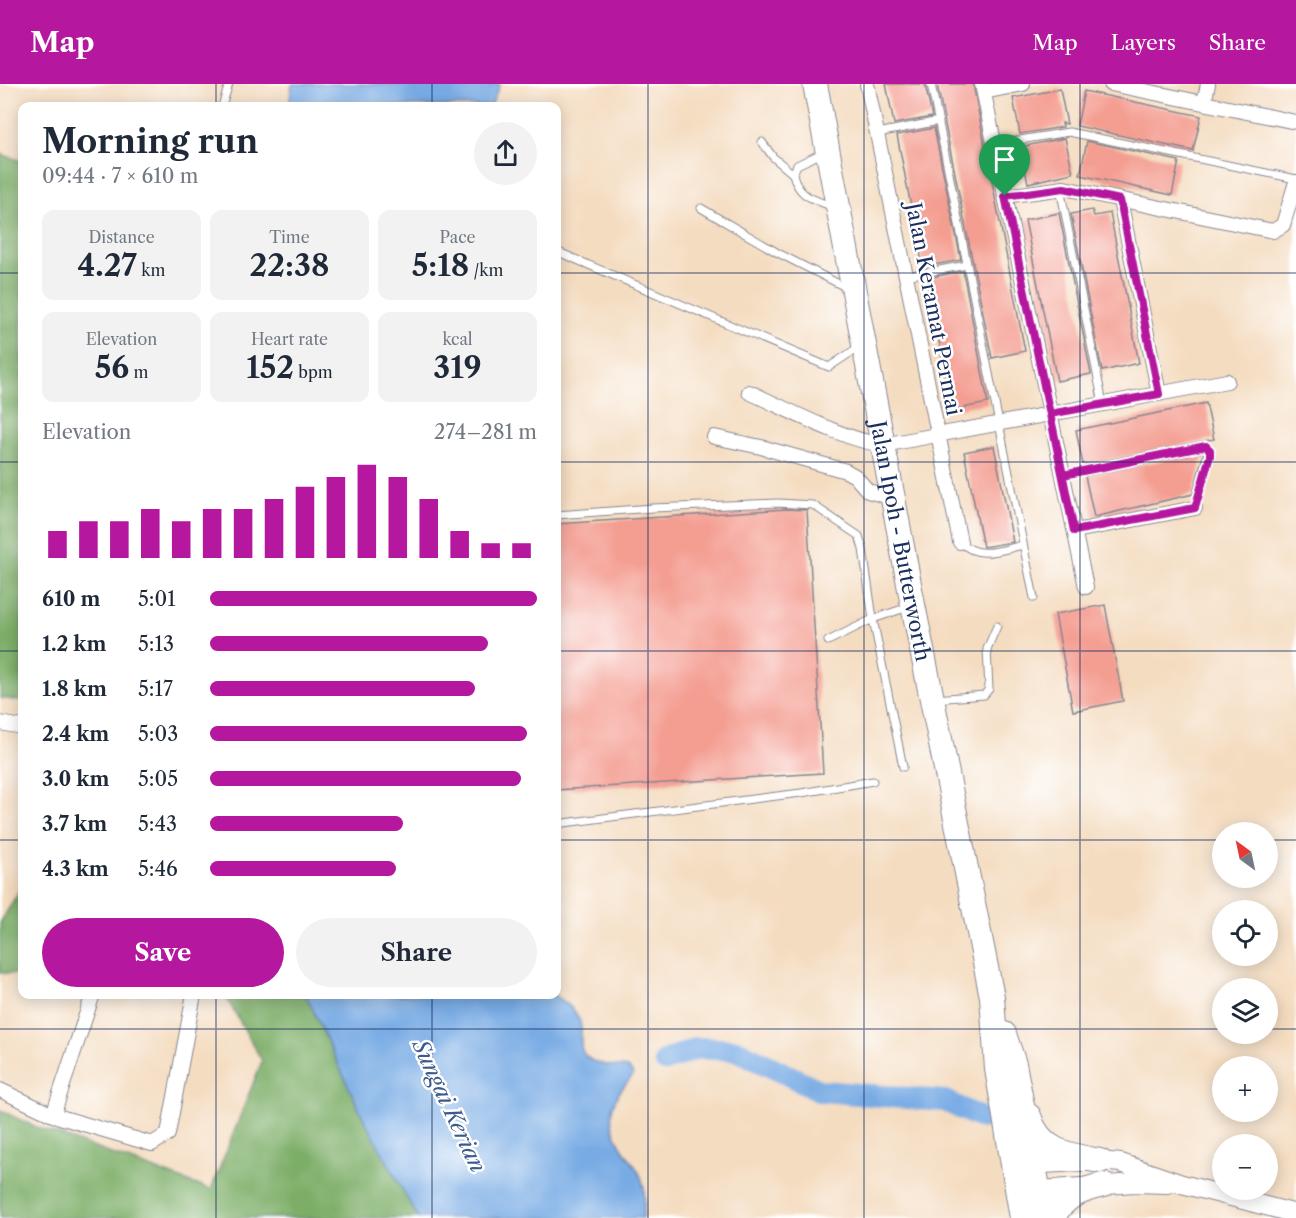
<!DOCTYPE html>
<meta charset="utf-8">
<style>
:root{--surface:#fff;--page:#f2f2f3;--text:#1f2937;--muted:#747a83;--accent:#b5179e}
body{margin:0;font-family:"Libre Caslon Text",serif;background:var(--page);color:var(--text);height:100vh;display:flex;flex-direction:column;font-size:22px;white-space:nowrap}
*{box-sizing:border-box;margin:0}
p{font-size:20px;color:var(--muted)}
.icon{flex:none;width:33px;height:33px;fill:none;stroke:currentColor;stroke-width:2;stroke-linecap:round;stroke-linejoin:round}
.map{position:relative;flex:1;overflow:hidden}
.sheet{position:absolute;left:18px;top:18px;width:543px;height:897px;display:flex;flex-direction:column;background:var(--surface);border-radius:12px;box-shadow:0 3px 15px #0003}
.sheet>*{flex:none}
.needle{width:39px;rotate:327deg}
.buttons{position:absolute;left:1212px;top:738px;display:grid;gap:12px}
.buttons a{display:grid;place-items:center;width:66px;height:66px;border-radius:50%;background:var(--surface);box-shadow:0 3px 15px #0003;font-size:30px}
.pin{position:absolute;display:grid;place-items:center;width:51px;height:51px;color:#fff;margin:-62px -26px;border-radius:50% 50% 50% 0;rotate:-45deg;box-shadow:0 0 6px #0007}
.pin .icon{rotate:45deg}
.round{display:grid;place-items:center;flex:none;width:63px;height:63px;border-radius:32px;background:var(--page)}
.headline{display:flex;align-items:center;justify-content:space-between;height:102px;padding:0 24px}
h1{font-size:33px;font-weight:800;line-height:45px}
.stats{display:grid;grid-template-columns:repeat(3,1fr);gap:9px;height:102px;padding:6px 24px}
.stats div{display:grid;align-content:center;border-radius:12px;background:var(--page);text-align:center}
.stats b{font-size:30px;font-weight:800}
.stats small{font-size:16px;font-weight:400}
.stats p{font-size:16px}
.chart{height:168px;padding:12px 24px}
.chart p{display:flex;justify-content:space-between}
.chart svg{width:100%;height:108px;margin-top:6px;stroke:var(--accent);stroke-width:6}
.button{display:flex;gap:12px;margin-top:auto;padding:12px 24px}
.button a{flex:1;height:69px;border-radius:36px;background:var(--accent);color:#fff;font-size:24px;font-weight:800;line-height:69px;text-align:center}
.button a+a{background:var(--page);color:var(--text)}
ul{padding:0 24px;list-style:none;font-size:20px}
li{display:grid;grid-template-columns:96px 72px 1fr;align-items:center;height:45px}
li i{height:15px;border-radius:8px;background:var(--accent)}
header{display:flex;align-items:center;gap:36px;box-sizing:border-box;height:84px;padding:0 30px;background:var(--accent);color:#fff}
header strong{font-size:28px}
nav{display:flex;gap:33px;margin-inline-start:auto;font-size:21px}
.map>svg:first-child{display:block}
</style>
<header>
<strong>Map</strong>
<nav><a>Map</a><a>Layers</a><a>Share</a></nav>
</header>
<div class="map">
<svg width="1296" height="1134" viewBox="0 0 1296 1134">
<rect width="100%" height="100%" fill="#fff"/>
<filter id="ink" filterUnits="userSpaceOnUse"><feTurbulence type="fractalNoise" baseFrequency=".0167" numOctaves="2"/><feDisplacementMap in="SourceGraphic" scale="12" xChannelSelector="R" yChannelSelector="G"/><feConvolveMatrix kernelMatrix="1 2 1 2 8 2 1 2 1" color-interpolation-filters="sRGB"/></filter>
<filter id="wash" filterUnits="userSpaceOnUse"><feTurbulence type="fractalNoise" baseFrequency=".008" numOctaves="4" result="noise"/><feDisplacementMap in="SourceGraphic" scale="24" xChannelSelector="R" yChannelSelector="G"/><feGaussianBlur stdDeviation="1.35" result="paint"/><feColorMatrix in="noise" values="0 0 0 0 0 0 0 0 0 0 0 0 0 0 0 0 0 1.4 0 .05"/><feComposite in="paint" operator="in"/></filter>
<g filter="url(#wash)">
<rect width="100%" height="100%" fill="#f4dcc0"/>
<!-- forest -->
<path fill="#7dae68" stroke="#4c6e63" stroke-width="1.5" d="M 0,70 L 22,77 L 22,617 L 0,614 Z
M 22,802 L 22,890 L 0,889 L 0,839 Z
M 225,911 L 306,911 L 362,1031 L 418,1134 L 0,1134 L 0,1026 L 31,1041 L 211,1106 L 262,977 Z"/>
<!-- water -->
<path fill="#78abe4" stroke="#4a6da1" stroke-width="1.5" d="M 292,0 L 500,0 L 491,22 L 289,22 Z
M 306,911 L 554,911 C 563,917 573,923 578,933 C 588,951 570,967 595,978 C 605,982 618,982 628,984 L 633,990 L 632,993 C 607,1019 605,1038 625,1068 C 631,1077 639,1086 642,1096 C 646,1109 644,1121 643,1134 L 418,1134 L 362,1031 Z"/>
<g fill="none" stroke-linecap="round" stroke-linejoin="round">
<!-- river -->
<path stroke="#78abe4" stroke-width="22" d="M 665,977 L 697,964 L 736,966 L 821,1007 L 945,1017 L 981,1034"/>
</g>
<g id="blocks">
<!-- building -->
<path fill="#f49d91" d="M 886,0 L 925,0 L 932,33 L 894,40 Z
M 937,0 L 973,0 L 1025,267 L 992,274 Z
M 1060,5 L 1067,40 L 1062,39 L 1063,43 L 1020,50 L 1013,14 Z
M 1084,7 L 1201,32 L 1193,67 L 1077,42 Z
M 934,44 L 961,176 L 923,183 L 897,51 Z
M 1065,54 L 1073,89 L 1028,99 L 1020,63 Z
M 1087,57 L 1179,77 L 1172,111 L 1080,91 Z
M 1092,126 L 1094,132 L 1110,129 L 1139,279 L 1102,287 L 1071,130 Z
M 1059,129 L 1091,290 L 1057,297 L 1025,136 Z
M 963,187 L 988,319 L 952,326 L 927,194 Z
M 1206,319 L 1214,355 L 1083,381 L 1076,346 Z
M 994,362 L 1013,458 L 983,463 L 964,368 Z
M 1204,368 L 1193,410 L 1094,433 L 1085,392 Z
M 787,425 L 807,426 L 823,689 L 556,706 L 556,440 Z
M 1105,521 L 1123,617 L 1073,627 L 1055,530 Z"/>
</g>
</g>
<g filter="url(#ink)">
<use href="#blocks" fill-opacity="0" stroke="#88868f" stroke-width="1.5"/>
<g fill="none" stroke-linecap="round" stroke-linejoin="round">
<defs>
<path id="lane" d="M 931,0 L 1034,514
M 222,22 L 229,0
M 878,49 L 939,37
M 762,58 L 773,73 L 793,90
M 995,60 L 1069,48 L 1296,95
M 822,69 L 797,81 L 793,90 C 799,114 812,114 833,123
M 1060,104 L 1103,320
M 701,124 L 778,169 L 847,204
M 556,167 L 829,283 L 859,263
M 906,192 L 967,181
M 1063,391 L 1206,362 L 1210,366 L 1211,372 L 1195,424
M 556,431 L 653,424 L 778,419 L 813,421 L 859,452 L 863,465 L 873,535 L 903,683
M 960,458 C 979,476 1000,466 1023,461
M 828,557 L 873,535 L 908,523
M 935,615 L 984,611 L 989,605 L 987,565 L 997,542
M 556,740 L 801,709 L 873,697"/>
<path id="street" d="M 867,0 L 960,458
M 982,0 L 1086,503
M 1111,0 L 1296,38
M 984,8 L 1023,0
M 1204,19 L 1208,0
M 1005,112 L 1064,104 L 1273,147 L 1283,141 L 1296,98
M 1120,116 L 1159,310
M 749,308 C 787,325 844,356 883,361 L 1227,297
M 714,353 L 761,363 L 846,387 L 855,392 L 868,407 L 893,414
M 1075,447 L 1195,424
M 0,639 L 22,643
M 0,1006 L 53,1031 L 152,1060 L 168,1050 L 194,910
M 53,1031 L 93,910"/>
<path id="secondary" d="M 1023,1081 L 1100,1077 L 1121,1079 L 1182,1100 L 1296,1130
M 1028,1107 L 1134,1099 L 1168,1100"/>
<g id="highway">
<path id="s1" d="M 815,0 L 913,521 L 992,913 L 997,985 L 1022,1134"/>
<path d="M 1004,950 L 1014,980 L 1044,1134"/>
<path d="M 1029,1032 C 1040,1068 1068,1071 1100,1077"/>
<path d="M 1053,1134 C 1063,1113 1081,1106 1103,1101"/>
</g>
</defs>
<!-- lane casing -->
<use href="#lane" stroke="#88868f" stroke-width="9"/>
<!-- street casing -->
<use href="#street" stroke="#88868f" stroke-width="16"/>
<!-- secondary casing -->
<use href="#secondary" stroke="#88868f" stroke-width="20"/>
<!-- highway casing -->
<use href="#highway" stroke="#88868f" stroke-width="26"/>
<!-- lane -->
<use href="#lane" stroke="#fff" stroke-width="7"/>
<!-- street -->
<use href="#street" stroke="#fff" stroke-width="14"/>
<!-- secondary -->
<use href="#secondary" stroke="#fff" stroke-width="18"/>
<!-- highway -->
<use href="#highway" stroke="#fff" stroke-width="24"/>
</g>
</g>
<g fill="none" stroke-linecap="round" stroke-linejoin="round" filter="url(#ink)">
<defs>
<path id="route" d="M 1005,112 L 1074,447 L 1195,424 L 1210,372 L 1210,366 L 1206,362 L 1063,391 L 1050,330 L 1159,310 L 1120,116 L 1064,104 L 1005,112"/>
</defs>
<!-- route casing -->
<use href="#route" stroke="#fff" stroke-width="12"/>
<!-- route -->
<use href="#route" stroke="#b5179e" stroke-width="8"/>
</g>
<!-- grid -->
<path fill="none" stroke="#1b2f5e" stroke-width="1.5" stroke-opacity="0.55" d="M 216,0 L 216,22M 432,0 L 432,22M 648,0 L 648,1134M 864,0 L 864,1134M 1080,0 L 1080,1134M 0,189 L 22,189M 556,189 L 1296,189M 0,378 L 22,378M 556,378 L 1296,378M 0,567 L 22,567M 556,567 L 1296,567M 0,756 L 22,756M 556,756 L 1222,756M 1268,756 L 1296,756M 216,910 L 216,1134M 432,910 L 432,1134M 0,945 L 1222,945M 1268,945 L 1296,945"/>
<g text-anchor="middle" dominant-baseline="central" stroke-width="5" stroke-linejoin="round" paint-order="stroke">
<!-- street labels -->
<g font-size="21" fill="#1b2f5e" stroke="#fff">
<text transform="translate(934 225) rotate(79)">Jalan Keramat Permai</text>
<text stroke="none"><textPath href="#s1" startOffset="465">Jalan Ipoh - Butterworth</textPath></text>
</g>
<!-- water labels -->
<g font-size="22" font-style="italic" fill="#3c5a8d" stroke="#fff">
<text transform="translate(449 1022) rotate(65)">Sungai Kerian</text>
</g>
</g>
</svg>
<div class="buttons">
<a><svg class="needle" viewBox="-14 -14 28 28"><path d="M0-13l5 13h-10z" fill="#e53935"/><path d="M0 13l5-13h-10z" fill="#747a83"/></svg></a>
<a><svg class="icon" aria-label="locate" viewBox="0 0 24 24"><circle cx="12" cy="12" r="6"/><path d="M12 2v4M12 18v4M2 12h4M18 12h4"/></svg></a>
<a><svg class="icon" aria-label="layers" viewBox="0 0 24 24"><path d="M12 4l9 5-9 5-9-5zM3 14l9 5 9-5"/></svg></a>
<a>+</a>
<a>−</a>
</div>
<div class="pin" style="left:1005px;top:112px;background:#1e9e55"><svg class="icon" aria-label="arrive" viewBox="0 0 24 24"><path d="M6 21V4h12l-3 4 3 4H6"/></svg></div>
<section class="sheet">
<div class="headline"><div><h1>Morning run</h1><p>09:44 · 7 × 610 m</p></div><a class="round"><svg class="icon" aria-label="share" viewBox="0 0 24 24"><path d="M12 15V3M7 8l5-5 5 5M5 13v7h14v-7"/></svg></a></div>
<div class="stats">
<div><p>Distance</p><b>4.27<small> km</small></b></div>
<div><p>Time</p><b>22:38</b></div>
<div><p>Pace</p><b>5:18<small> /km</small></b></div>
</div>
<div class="stats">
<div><p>Elevation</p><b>56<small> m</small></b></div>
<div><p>Heart rate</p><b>152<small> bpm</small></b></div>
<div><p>kcal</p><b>319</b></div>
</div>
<div class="chart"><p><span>Elevation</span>274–281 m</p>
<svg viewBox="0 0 160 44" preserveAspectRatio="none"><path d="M5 44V33M15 44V29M25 44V29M35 44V24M45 44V29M55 44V24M65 44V24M75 44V20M85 44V15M95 44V11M105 44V6M115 44V11M125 44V20M135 44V33M145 44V38M155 44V38"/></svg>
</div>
<ul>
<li><b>610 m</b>5:01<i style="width:100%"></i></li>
<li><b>1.2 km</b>5:13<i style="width:85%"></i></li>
<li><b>1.8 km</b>5:17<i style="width:81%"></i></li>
<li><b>2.4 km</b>5:03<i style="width:97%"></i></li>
<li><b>3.0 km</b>5:05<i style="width:95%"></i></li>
<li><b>3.7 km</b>5:43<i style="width:59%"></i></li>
<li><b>4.3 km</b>5:46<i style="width:57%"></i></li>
</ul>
<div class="button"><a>Save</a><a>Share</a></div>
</section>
</div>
